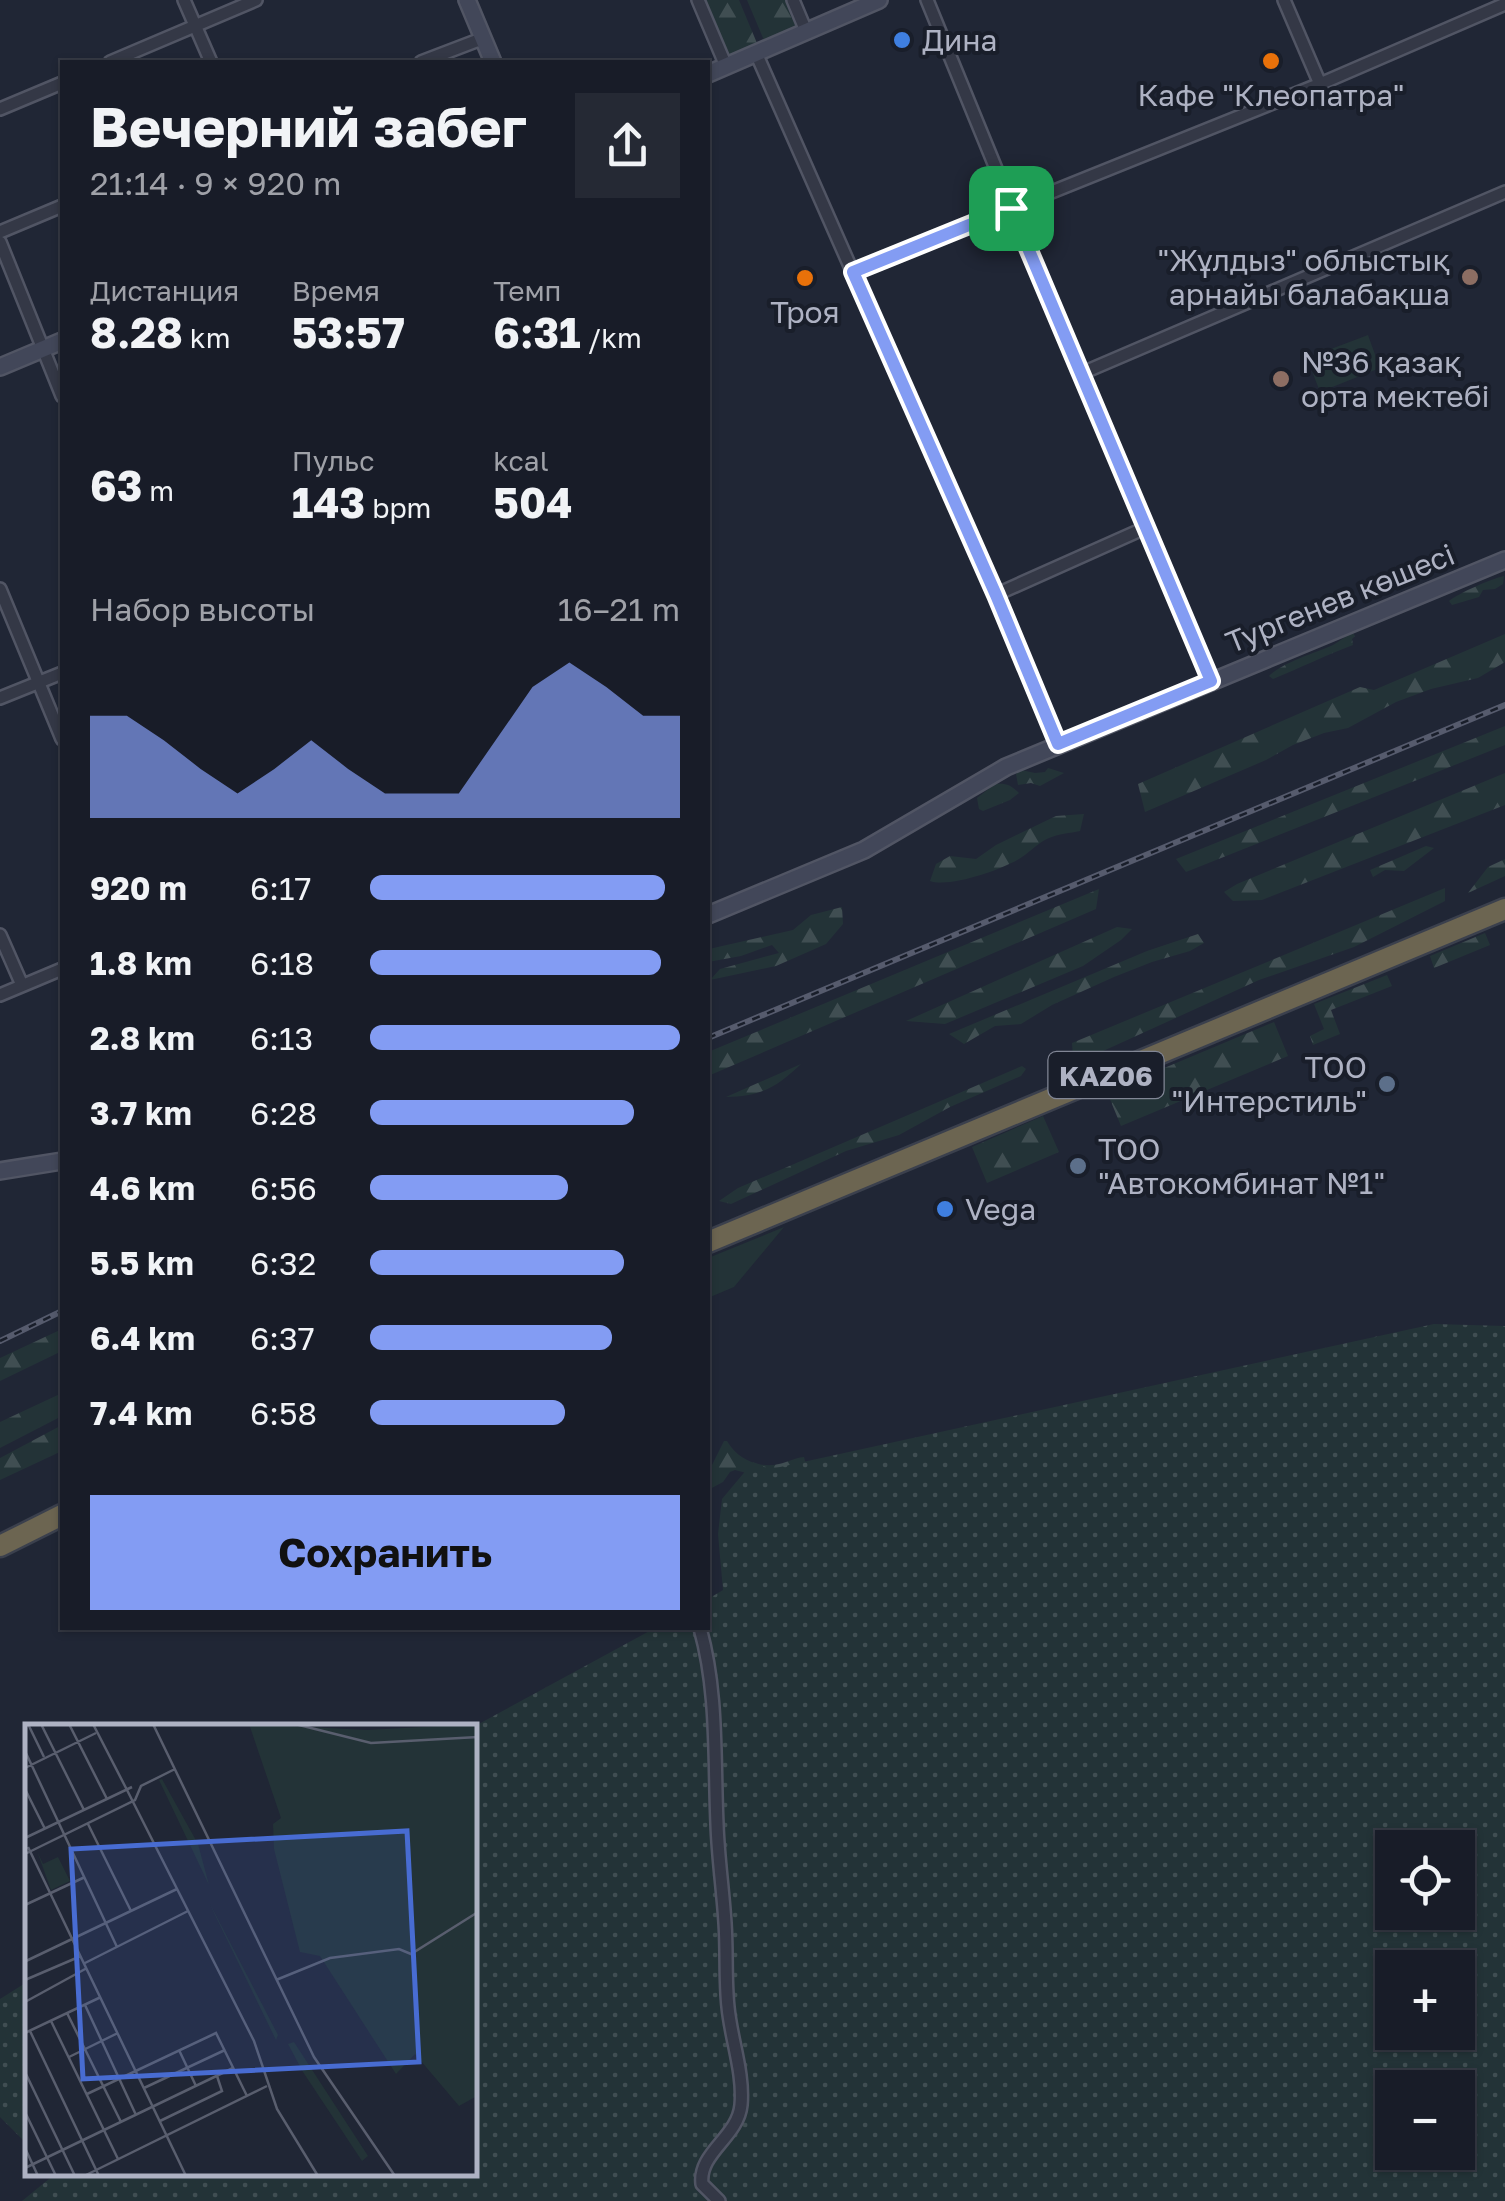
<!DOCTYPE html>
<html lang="ru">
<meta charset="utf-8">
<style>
:root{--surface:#181c28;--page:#252934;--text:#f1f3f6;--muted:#9fa1a8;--line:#363a45;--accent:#839cf3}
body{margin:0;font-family:"Golos Text",sans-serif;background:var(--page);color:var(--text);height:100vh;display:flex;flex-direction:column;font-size:38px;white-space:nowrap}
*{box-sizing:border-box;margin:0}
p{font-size:32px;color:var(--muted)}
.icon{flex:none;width:55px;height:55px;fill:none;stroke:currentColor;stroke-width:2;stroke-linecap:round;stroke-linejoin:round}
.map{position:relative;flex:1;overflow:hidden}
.side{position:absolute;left:60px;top:60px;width:650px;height:1570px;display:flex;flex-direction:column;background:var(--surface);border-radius:0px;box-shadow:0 2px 8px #0004,0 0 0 2px var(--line)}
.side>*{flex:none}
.tools{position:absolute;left:1375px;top:1830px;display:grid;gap:20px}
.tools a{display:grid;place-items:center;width:100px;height:100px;border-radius:0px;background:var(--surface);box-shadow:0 2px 8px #0004,0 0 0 2px var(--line);font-size:50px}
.pin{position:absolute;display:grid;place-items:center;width:85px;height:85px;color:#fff;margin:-42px;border-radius:20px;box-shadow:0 5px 15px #0006}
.round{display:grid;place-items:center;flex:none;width:105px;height:105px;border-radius:0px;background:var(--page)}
.overview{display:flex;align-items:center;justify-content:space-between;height:170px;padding:0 30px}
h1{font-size:55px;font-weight:700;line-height:75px}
.metrics{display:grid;grid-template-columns:repeat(3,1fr);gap:15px;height:170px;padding:10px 30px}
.metrics div{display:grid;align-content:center}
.metrics b{font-size:42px;font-weight:700}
.metrics small{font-size:28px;font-weight:400}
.metrics p{font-size:28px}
.chart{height:280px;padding:20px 30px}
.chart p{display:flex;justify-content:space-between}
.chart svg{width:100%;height:180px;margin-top:10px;fill:var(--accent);opacity:.7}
.action{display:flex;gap:20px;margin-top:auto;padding:20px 30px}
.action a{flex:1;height:115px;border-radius:0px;background:var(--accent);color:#111;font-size:40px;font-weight:700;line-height:115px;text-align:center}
ul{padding:0 30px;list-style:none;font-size:32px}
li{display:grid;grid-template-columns:160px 120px 1fr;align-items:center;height:75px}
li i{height:25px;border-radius:12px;background:var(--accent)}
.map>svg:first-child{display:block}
</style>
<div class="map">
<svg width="1505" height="2201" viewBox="0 0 1505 2201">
<defs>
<pattern id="forest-firs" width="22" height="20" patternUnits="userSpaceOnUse" patternTransform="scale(2.5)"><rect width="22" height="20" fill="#233337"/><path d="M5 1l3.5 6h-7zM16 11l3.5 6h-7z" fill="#404e52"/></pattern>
<pattern id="garden-dots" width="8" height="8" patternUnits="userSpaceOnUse" patternTransform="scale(2.5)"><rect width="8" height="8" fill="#233337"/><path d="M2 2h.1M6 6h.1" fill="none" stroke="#404e52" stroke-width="1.8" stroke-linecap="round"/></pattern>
</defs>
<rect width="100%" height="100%" fill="#202635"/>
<!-- grass -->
<path fill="#233337" d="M 1368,335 L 1380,368 L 1320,392 L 1307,358 Z
M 784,1227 L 734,1287 L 708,1298 L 708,1258 Z"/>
<!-- forest -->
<path fill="url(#forest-firs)" d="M 702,0 L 739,0 L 759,48 L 728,62 Z
M 747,0 L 789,0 L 801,30 L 766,45 Z
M 1504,576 L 1503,584 L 1495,589 L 1483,590 L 1479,597 L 1452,605 L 1449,601 C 1459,593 1491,579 1504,576 Z
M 1353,633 L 1355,636 L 1352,639 L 1353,645 C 1326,655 1300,668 1273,679 L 1269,676 C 1282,663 1314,653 1331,646 C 1339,642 1345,636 1353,633 Z
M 1505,634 L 1505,662 L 1478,678 L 1431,689 L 1396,702 L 1348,728 L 1324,733 L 1293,745 L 1266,760 L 1145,812 L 1138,784 L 1360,687 L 1374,690 Z
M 1505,726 L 1505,745 L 1186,872 L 1176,859 Z
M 1048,768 L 1064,773 L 1040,786 L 1031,783 L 1018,785 L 1016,774 L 1021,770 L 1035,773 L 1045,772 Z
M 1505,773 L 1505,805 L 1262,900 L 1233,901 L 1224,892 L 1237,884 Z
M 995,784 C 1006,783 1011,785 1019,793 L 1010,800 L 983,811 L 979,809 L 977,798 Z
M 1084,814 L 1080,831 C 1070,833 1058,834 1049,838 C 1039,842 1031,851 1022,857 C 1005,869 950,888 930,881 L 936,864 L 950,856 L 976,859 L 996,845 L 1056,816 Z
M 1426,846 L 1434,848 L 1404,871 L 1385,870 L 1373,877 L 1370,870 Z
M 1505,859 L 1505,876 L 1468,893 L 1488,867 Z
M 1445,888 L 1445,901 L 1354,947 L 1259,980 L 1090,1057 L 1073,1056 L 1072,1043 Z
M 1099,889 L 1096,909 L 708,1076 L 708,1052 Z
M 842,907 L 843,924 L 826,944 L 776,966 L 710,980 L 720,969 L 779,953 L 772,945 L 741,956 L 708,962 L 709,949 L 793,930 L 811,915 Z
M 1117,927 L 1132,929 L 1121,940 L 1083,966 L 945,1024 L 906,1021 Z
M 1485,933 L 1490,945 L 1434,968 L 1430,956 Z
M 1198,934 L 1204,943 L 1190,951 L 1152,962 L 1114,977 L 1052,1005 L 1021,1024 L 995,1026 L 964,1044 L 949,1034 L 1147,951 Z
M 1387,975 L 1392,986 L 1331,1010 L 1340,1034 L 1313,1045 L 1310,1036 L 1324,1029 L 1314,1004 Z
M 1274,1022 L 1288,1056 L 1121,1126 L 1107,1092 Z
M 801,1064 C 777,1087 760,1097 726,1097 Z
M 1022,1066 L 1026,1069 L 1021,1076 L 950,1107 L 899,1135 L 846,1151 L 731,1204 L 719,1201 L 738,1188 Z
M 1043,1116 L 1059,1152 L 987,1183 L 972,1147 Z
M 62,1329 L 62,1351 L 0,1381 L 0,1358 Z
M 62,1393 L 62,1416 L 0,1448 L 0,1422 Z
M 62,1425 L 62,1451 L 0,1480 L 0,1458 Z
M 724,1441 L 727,1441 C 737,1459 759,1469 779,1464 C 788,1462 794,1458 804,1457 L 806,1465 L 754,1475 L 735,1470 L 730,1472 L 723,1482 L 708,1490 L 708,1469 L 710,1469 Z"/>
<!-- garden -->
<path fill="url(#garden-dots)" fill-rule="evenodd" d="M 1434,1324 L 1505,1326 L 1505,2201 L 22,2201 L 55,2174 L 475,2174 L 475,1726 L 655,1628 L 708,1628 L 708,1599 L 723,1590 L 718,1534 L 722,1499 L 753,1462 L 771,1469 ZM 1392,1848 L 1458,1848 L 1458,1912 L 1392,1912 ZM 1392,1968 L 1458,1968 L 1458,2032 L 1392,2032 ZM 1392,2088 L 1458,2088 L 1458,2152 L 1392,2152 Z
M 27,1982 L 27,2144 L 0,2117 L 0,1999 Z"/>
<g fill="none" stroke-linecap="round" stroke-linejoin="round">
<defs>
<path id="street" d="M 184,0 L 211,62
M 698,0 L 726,66
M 793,0 L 806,31
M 927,0 L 1080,374 L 1211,681
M 1284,0 L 1320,84
M 756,53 L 995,595 L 1058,744
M 110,62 L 256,0
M 421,62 L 476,41 L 484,41
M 0,109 L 62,83
M 0,232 L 62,206
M 0,242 L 62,396
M 853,272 L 1320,84 L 1505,4
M 1080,374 L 1505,192
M 0,589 L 62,739
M 995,595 L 1145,528
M 0,698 L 62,673
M 0,935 L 22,985
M 0,995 L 62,969
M 700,1628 C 718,1692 714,1758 717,1824 C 718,1857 723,1890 725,1923 C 727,1951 725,1979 728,2007 C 731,2039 744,2073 741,2105 C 738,2137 698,2153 702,2184 L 719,2201"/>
<path id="secondary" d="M 467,0 L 493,62
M 708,74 L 879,0
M 0,367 L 62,341
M 708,915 L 864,850 L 1006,767 L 1505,560
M 0,1171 L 62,1161"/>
<path id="highway" d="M 708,1242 L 1505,909
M 0,1546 L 62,1515"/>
</defs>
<!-- street casing -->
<use href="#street" stroke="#515564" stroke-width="16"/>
<!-- secondary casing -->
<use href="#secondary" stroke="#515564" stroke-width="20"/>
<!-- highway casing -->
<use href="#highway" stroke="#3b404d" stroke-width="25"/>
<!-- street -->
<use href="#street" stroke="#343846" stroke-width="11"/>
<!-- secondary -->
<use href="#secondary" stroke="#424759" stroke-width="15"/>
<!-- highway -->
<use href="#highway" stroke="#6c6551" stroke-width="20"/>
<defs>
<path id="rail" d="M 708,1038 L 1505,705
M 0,1341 L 62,1311"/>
</defs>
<!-- rail casing -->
<use href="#rail" stroke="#565b6d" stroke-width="6"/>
<!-- rail -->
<use href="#rail" stroke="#191e2a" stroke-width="2.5" stroke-dasharray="8" stroke-linecap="butt"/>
</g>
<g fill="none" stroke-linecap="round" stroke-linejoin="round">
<defs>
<path id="route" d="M 1011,208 L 1211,681 L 1058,744 L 996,595 L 853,272 Z"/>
</defs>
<!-- route casing -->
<use href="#route" stroke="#fff" stroke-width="20"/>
<!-- route -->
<use href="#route" stroke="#839cf3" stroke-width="12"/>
</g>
<!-- markers -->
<g fill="#3f7fe0" stroke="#191e2a" stroke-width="4">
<circle cx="902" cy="40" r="10"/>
<circle cx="945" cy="1209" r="10"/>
</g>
<g fill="#e8710a" stroke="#191e2a" stroke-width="4">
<circle cx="1271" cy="61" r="10"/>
<circle cx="805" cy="278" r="10"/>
</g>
<g fill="#8d6e63" stroke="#191e2a" stroke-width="4">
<circle cx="1470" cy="277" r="10"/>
<circle cx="1281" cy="379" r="10"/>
</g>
<g fill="#5c6f8a" stroke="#191e2a" stroke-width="4">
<circle cx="1387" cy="1084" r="10"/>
<circle cx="1078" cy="1166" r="10"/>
</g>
<g text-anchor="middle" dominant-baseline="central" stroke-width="8" stroke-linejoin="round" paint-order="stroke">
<!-- shield labels -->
<rect fill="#191e2a" stroke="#818695" stroke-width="2.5" x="1048.5" y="1052" width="115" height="46" rx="8"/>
<g font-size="28" font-weight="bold" fill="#aeb2c3">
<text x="1106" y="1075">KАZ06</text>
</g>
<!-- poi labels -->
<g font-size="30" fill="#aeb2c3" stroke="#191e2a" text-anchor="start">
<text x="922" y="40">Дина</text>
<text x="1271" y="95" text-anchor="middle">Кафе "Клеопатра"</text>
<text x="1450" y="260" text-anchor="end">"Жұлдыз" облыстық<tspan x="1450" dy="34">арнайы балабақша</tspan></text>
<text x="805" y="312" text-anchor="middle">Троя</text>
<text x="1301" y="362">№36 қазақ<tspan x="1301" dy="34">орта мектебі</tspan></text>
<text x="1367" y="1067" text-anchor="end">ТОО<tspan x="1367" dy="34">"Интерстиль"</tspan></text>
<text x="1098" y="1149">ТОО<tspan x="1098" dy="34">"Автокомбинат №1"</tspan></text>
<text x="965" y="1209">Vega</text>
</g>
<!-- street labels -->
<g font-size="30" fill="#aeb2c3" stroke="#191e2a">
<text transform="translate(1340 598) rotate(-22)">Тургенев көшесі</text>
</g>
</g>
<!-- overview -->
<g transform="translate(25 1724)">
<rect width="452" height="452" fill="#202635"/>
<path d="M 137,55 L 173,120 L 184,161 L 134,56 ZM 185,180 L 253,311 L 251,316 L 191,193 ZM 269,318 L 343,432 L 337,437 L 278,348 L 263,320 Z" fill="#233337"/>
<path d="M 12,127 L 18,140 L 33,133 L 45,157 L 26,166 Z" fill="#233337"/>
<path d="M 224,0 L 342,6 L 452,0 L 452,372 L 434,382 L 390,330 L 371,350 L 295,232 L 275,228 L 249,125 L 248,100 L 256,94 Z" fill="#233337"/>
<path fill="none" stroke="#595e6e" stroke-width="2.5" d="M 3,0 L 19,33M 16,0 L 59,86M 44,0 L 82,75M 68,0 L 102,66M 128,0 L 289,333 L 370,452M 270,0 L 346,19 L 453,13M 0,27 L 92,223M 0,44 L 71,9M 0,65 L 20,105M 102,66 L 229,317 L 252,385 L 293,452M 63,100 L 106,187M 0,114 L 107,63M 3,123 L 161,452M 0,130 L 110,76 L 116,62 L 150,45M 0,181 L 60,153M 1,237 L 152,165M 60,239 L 163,187M 0,256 L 56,232M 251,256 L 305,234 L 374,225 L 386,230 L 453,188M 0,278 L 62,244M 60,281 L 111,391M 42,289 L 96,398M 26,297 L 93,435M 5,307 L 74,452M 0,309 L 76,273M 154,326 L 171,362M 44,333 L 93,309M 0,348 L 50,452M 119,364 L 200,326M 62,370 L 191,309 L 222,372M 0,388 L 31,452M 135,397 L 197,367 L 192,352M 0,424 L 13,452M 0,444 L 208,344M 59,452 L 242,362"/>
<path fill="#486cd2" fill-opacity="0.15" stroke="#486cd2" stroke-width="5" d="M 382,107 L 394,338 L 58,355 L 46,125 Z"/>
<rect width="452" height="452" fill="none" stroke="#aeb2c3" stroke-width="5"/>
</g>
</svg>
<div class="tools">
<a><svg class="icon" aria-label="locate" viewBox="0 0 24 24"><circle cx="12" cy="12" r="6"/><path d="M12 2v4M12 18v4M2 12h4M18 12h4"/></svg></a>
<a>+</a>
<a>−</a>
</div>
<div class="pin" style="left:1011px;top:208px;background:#1e9e55"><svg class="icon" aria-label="arrive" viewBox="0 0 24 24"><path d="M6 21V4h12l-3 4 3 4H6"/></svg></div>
<section class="side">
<div class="overview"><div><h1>Вечерний забег</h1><p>21:14 · 9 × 920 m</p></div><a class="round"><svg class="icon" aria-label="share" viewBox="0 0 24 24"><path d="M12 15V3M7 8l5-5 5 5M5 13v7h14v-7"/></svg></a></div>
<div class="metrics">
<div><p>Дистанция</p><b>8.28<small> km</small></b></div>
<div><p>Время</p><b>53:57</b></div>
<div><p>Темп</p><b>6:31<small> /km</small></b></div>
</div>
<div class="metrics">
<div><b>63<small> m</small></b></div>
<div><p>Пульс</p><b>143<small> bpm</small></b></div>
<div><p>kcal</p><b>504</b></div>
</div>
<div class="chart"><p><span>Набор высоты</span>16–21 m</p>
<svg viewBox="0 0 160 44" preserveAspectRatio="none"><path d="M0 44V19L10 19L20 25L30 32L40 38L50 32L60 25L70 32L80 38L90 38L100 38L110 25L120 12L130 6L140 12L150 19L160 19V44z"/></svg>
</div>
<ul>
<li><b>920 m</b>6:17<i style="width:95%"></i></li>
<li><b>1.8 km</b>6:18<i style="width:94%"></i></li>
<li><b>2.8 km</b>6:13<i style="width:100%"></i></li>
<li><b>3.7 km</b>6:28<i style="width:85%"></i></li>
<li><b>4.6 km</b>6:56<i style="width:64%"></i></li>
<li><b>5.5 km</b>6:32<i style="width:82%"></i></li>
<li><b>6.4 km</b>6:37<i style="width:78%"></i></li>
<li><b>7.4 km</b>6:58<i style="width:63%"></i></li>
</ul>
<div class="action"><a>Сохранить</a></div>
</section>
</div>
